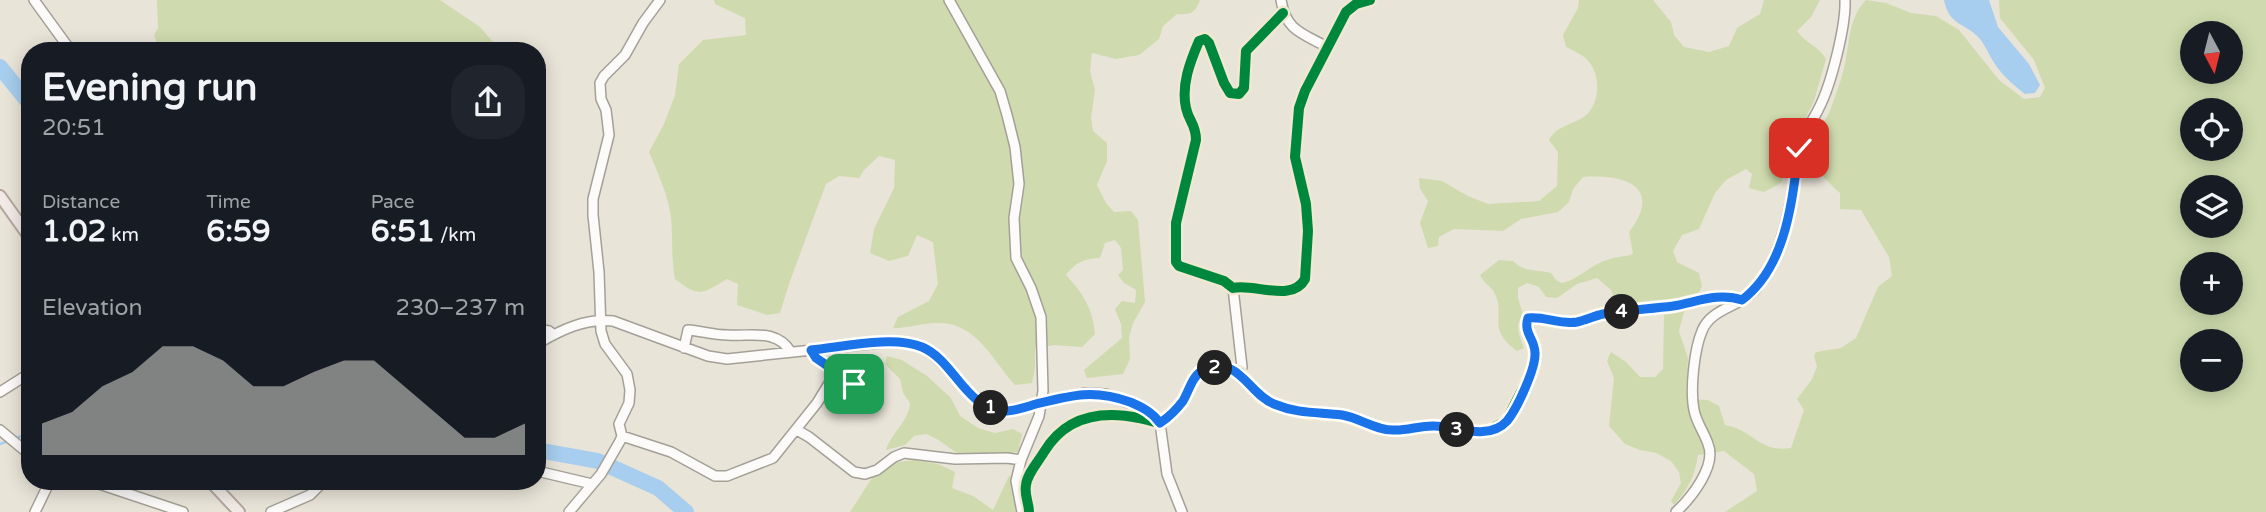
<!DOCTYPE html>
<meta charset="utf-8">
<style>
:root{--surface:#171b24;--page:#20242c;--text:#f1f3f6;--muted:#9ea1a6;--accent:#afafac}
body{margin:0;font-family:"Varela Round",sans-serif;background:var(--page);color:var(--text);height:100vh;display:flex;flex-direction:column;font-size:26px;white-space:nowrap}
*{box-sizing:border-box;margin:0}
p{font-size:23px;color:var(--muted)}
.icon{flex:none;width:38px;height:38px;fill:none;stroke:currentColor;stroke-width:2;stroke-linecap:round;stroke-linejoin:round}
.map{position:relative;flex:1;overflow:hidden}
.drawer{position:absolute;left:21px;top:42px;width:525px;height:448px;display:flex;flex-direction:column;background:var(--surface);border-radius:28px;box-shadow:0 4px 18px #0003}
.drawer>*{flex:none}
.needle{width:46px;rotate:173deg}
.tools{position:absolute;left:2180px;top:21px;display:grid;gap:14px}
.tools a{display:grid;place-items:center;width:63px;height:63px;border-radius:50%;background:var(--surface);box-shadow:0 4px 18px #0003;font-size:35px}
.pin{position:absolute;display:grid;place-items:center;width:60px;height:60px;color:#fff;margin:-30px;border-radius:14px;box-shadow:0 4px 10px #0006}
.km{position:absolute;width:35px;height:35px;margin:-18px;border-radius:50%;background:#222;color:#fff;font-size:19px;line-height:35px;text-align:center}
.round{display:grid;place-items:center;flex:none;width:74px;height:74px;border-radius:28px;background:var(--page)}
.head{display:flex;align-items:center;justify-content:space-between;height:119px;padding:0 21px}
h1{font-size:38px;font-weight:700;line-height:52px}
.figures{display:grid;grid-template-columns:repeat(3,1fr);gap:10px;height:119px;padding:7px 21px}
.figures div{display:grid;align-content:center}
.figures b{font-size:30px;font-weight:700}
.figures small{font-size:19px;font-weight:400}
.figures p{font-size:19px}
.chart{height:196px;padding:14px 21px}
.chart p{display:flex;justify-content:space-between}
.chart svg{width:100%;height:126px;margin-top:7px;fill:var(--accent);opacity:.7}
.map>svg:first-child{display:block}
</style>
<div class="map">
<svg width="2266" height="512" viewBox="0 0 2266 512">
<rect width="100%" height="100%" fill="#e9e4d8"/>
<!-- green -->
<path fill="#cfdbae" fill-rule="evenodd" d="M 157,0 L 440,0 L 480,27 L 492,41 L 514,51 L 160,51 L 154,35 L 158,28 Z
M 714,0 L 1200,0 C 1195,13 1191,15 1177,14 L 1163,26 L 1159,39 L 1139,55 L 1116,59 L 1092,53 L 1090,71 L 1095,90 L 1091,118 L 1093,131 L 1107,143 L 1107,161 L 1097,185 L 1106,203 L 1114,212 L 1131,211 L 1138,220 L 1145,302 L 1133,323 L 1129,338 L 1130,359 L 1123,374 L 1087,378 L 1084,370 L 1122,338 L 1121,324 L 1115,309 L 1122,301 L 1135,303 L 1136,290 L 1123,282 L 1118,275 L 1123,270 L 1121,248 L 1115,240 L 1105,243 L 1100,258 C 1085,258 1075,263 1066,275 C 1083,293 1093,309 1095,334 L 1082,347 L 1054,345 L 1035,348 L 1035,368 L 1032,383 L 1015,385 C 993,361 978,325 942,323 C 926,322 909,328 893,328 L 898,317 L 929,301 L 938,284 L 933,242 L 917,235 L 908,256 L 889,261 L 870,253 L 874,229 L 894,188 L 895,160 L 879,156 L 864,170 L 859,178 L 839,176 L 826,184 L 790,281 L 780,313 L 767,315 L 737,305 L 738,284 L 727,279 C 702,294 699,298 675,279 C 671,258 673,238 671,217 C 668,195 658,173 649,152 L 664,124 L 675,95 L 679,64 L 703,40 L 746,35 L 745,18 L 715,4 Z
M 1579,0 L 1653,0 L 1671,22 L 1674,35 L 1684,47 L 1709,52 L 1729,46 L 1737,28 L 1760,14 L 1764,0 L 1820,0 L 1811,17 L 1797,31 C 1806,44 1819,46 1826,59 L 1814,101 L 1794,141 L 1787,170 L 1781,183 L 1764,192 L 1749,188 L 1752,174 L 1746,169 L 1726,180 L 1715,193 L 1699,229 L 1682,235 L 1673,251 L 1677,262 L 1699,273 L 1702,286 L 1693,306 L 1684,312 L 1679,331 L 1688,358 L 1686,390 L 1690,399 L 1708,400 L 1719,406 L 1725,425 C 1754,430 1759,453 1791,448 L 1804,410 L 1797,399 L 1812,379 L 1817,367 L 1814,356 L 1816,352 L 1841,348 L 1856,338 L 1878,287 L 1892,276 L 1889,257 L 1861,210 L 1840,209 L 1840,193 C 1827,181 1811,167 1813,148 C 1814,133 1826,122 1831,108 C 1835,96 1840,84 1843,72 C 1850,47 1847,19 1866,0 L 1886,3 L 1911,13 L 1936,16 L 1959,30 L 1999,80 L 2024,99 L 2040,97 L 2045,88 L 2034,60 L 2000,18 L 1999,0 L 2266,0 L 2266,512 L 1725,512 L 1757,491 L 1754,474 L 1724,451 L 1698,455 C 1695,475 1688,490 1674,505 L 1671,501 L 1681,483 L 1679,472 L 1671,461 L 1656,453 L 1640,450 L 1625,444 L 1609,426 L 1614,378 L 1607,361 L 1611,352 L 1626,362 L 1640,377 L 1655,377 L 1663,369 L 1664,316 L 1659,303 L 1619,307 L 1614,304 L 1612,291 L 1597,278 L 1577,284 L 1557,298 L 1546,297 L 1539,287 L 1527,283 L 1518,288 L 1518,298 L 1523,314 C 1515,326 1519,335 1524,348 L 1517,351 C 1485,328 1507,316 1494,292 C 1490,286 1483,282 1480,275 L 1499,260 L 1513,261 C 1525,273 1535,269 1551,273 L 1556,280 L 1562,283 C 1580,279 1592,263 1610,259 C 1618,256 1625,257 1633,254 L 1629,232 C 1664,186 1624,174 1583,177 L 1573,189 L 1569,202 L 1558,212 L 1521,219 L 1503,231 L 1454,229 L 1439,237 L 1438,246 L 1428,248 L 1420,223 L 1428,201 L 1420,189 L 1419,178 L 1442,181 L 1468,196 L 1488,204 L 1539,201 L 1557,186 L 1558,152 L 1549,140 C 1557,125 1573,125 1585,116 C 1600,104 1601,76 1589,62 C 1584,55 1574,51 1566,47 L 1563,35 L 1578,8 ZM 2193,33 L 2231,33 L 2231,72 L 2193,72 ZM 2193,110 L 2231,110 L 2231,149 L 2193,149 ZM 2193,187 L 2231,187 L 2231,226 L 2193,226 ZM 2193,264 L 2231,264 L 2231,303 L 2193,303 ZM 2193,341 L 2231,341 L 2231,380 L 2193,380 Z
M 887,356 L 902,360 L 927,376 L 951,398 L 960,416 L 978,428 L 995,433 L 1013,429 L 1022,434 L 1018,452 L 980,457 L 961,456 L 937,439 L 926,434 L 914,436 L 905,445 L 886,450 C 892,432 909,421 910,403 L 903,393 L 900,379 L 885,364 Z
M 914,460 L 938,464 L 955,472 L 952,488 L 973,496 L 993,510 L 1009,476 L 1013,476 L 1014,499 L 1018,512 L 850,512 L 872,478 L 897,462 Z"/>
<!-- water -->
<path fill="#a7ceee" d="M 1944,0 L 1989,0 L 1998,27 L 2029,64 L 2040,85 L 2035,93 L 2025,94 C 2015,86 2005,78 1997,67 C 1990,58 1987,48 1980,39 C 1965,22 1949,26 1944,0 Z"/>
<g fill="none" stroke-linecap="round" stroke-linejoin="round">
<!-- stream -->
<path stroke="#a7ceee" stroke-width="2.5" d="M 0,444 L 30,433"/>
<!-- river -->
<path stroke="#a7ceee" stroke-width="16" d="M 0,67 L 30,104
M 537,450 L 598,461 L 658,488 L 686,512"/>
<defs>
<path id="minor" d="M 34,0 L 71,51
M 949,0 L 1000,91 L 1007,115 L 1015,147 L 1019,184 L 1014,218 L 1016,258 L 1031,288 L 1041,317 L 1043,391 L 1039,416 L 1021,460 L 1016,481 L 1022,512
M 1281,0 C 1286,31 1302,33 1327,47
M 1283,13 L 1246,51 L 1244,88 L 1239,94 L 1230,93 L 1224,83 L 1209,43 L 1205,39 L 1199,41 C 1190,62 1181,85 1186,108 C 1189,122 1196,124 1196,140 L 1176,223 L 1176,262 L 1179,266 L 1224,281 L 1233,288 C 1254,283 1292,303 1305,279 L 1308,231 L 1306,204 L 1295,157 L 1299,108 L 1305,91 L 1346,12 L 1356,4 L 1370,0
M 1233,288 L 1242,367 L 1240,373
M 537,329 L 549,331 L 553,334
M 537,344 C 561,330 585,318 613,321 L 708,356 L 727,359 L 889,342 C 902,343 916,342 927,350 C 958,371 972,414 1015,410 L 1084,393 L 1106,394 L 1150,412 L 1160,423 L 1167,474 L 1182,512
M 684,348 L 688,330 C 701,331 714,335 727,335 C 751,337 776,328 791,352
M 811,350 L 816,357 L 854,384
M 0,392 L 30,373
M 0,430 L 30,455
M 797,430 L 809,437 L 854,472 L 865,474 L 877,470 L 894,457 L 904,453 L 955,459 L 1007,458 L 1021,460
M 622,436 L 671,452 L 715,476 L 727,476 L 773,458 L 817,403 L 836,372
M 537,471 L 592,484
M 90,481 L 183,512
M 35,512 L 50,481
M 271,512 L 310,495 L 324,481
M 569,512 L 601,474 L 620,441 L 622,436 L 619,424 L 629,403 L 630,390 L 627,374 L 605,344 L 601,331 L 599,272 L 593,215 L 593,199 L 609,135 L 606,110 L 601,99 L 600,83 L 604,76 L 625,55 L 643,23 L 660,0
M 1029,512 C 1029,503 1024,495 1026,485 C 1027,474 1038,462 1044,452 C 1065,417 1100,410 1139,418 C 1146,419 1152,422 1160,423 L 1183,401 L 1194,378 L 1202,371 L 1217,368 L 1228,369 L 1240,373 L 1260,397 L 1274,404 L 1311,414 L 1341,415 L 1375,427 L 1393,430 L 1434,426 L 1466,431 L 1487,431 L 1506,421 L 1534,367 L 1534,345 L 1526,326 L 1529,318 C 1543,316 1556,324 1571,322 C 1582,321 1592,316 1603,314 C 1626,310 1650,309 1673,306 C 1697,302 1718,292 1742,300
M 1676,512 C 1691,498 1717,466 1708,444 C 1704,432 1696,422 1694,410 C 1690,390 1694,350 1702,331 C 1711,308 1740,307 1755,290 C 1758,286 1761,281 1764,277 C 1783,245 1789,212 1795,176 C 1797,166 1797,155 1800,145 C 1804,131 1813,121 1819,108 C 1831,85 1846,26 1845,0"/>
<path id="major" d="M 0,196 L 30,238
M 210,481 L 239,512"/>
</defs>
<!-- minor casing -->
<use href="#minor" stroke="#a4a097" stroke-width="12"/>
<!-- major casing -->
<use href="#major" stroke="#b4a69e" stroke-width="14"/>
<!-- minor -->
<use href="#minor" stroke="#fcfbf9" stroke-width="9"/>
<!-- major -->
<use href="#major" stroke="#f1eae6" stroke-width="10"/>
<defs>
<path id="cycleway" d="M 1283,13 L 1246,51 L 1244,88 L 1239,94 L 1230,93 L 1224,83 L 1209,43 L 1205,39 L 1199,41 C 1190,62 1181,85 1186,108 C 1189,122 1196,124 1196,140 L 1176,223 L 1176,262 L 1179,266 L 1224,281 L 1233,288 C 1254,283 1292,303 1305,279 L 1308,231 L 1306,204 L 1295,157 L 1299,108 L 1305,91 L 1346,12 L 1356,4 L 1370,0
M 1029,512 C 1029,503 1024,495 1026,485 C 1027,474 1038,462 1044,452 C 1065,417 1100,410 1139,418 C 1146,419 1152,422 1160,423 L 1183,401 L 1194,378 L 1202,371 L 1217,368 L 1228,369 L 1240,373 L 1260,397 L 1274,404 L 1311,414 L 1341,415 L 1375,427 L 1393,430 L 1434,426 L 1466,431 L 1487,431 L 1506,421 L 1534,367 L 1534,345 L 1526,326 L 1529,318 C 1543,316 1556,324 1571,322 C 1582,321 1592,316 1603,314 C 1626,310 1650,309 1673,306 C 1697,302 1718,292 1742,300"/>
</defs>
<!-- cycleway casing -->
<use href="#cycleway" stroke="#f0e8d1" stroke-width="15"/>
<!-- cycleway -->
<use href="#cycleway" stroke="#00873e" stroke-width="10"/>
</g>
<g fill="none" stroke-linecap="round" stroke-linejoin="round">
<defs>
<path id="route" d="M 854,384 L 816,358 L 811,350 C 842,347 893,335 922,347 C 955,361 965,409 1005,411 C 1015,411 1026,407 1036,404 C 1072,395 1094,389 1130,402 C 1142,407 1152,412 1160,423 C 1169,417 1177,409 1183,401 C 1189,391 1192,376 1203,370 C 1239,354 1248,394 1274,404 C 1298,414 1319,412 1342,415 C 1360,418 1375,430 1393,430 C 1407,431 1421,425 1435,426 C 1457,427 1489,441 1507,421 C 1517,409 1536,368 1535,353 C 1535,339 1523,333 1528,318 C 1545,316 1560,325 1577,322 C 1586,320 1594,316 1603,314 C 1626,310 1650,309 1673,306 C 1697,302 1718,292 1742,300 C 1787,266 1792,200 1799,148"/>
</defs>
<!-- route casing -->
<use href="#route" stroke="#fff" stroke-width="14"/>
<!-- route -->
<use href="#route" stroke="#1a73e8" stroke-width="9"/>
</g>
</svg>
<div class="tools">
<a><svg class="needle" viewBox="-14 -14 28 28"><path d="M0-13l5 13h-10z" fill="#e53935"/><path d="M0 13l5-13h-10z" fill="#9ea1a6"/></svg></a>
<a><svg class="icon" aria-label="locate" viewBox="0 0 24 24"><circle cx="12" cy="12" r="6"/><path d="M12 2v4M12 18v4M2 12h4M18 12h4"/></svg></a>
<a><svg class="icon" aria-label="layers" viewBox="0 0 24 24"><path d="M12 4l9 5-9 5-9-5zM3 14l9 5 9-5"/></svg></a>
<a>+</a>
<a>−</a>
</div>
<div class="pin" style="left:854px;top:384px;background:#1e9e55"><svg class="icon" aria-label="arrive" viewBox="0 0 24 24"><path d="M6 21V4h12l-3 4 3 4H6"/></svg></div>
<div class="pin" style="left:1799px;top:148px;background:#d93025"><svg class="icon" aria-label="check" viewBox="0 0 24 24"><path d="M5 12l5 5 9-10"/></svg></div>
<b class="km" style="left:991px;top:408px">1</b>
<b class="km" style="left:1215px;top:368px">2</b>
<b class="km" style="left:1457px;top:430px">3</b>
<b class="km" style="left:1622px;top:312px">4</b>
<section class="drawer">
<div class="head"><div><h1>Evening run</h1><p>20:51</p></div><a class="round"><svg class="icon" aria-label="share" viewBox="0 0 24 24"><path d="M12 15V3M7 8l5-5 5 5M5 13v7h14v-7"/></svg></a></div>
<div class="figures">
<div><p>Distance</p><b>1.02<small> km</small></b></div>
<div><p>Time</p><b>6:59</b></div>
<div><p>Pace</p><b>6:51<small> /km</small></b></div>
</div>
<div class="chart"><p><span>Elevation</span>230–237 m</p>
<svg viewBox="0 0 160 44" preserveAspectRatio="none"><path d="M0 44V33L10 29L20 20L30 15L40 6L50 6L60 11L70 20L80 20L90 15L100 11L110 11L120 20L130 29L140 38L150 38L160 33V44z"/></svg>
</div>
</section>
</div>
